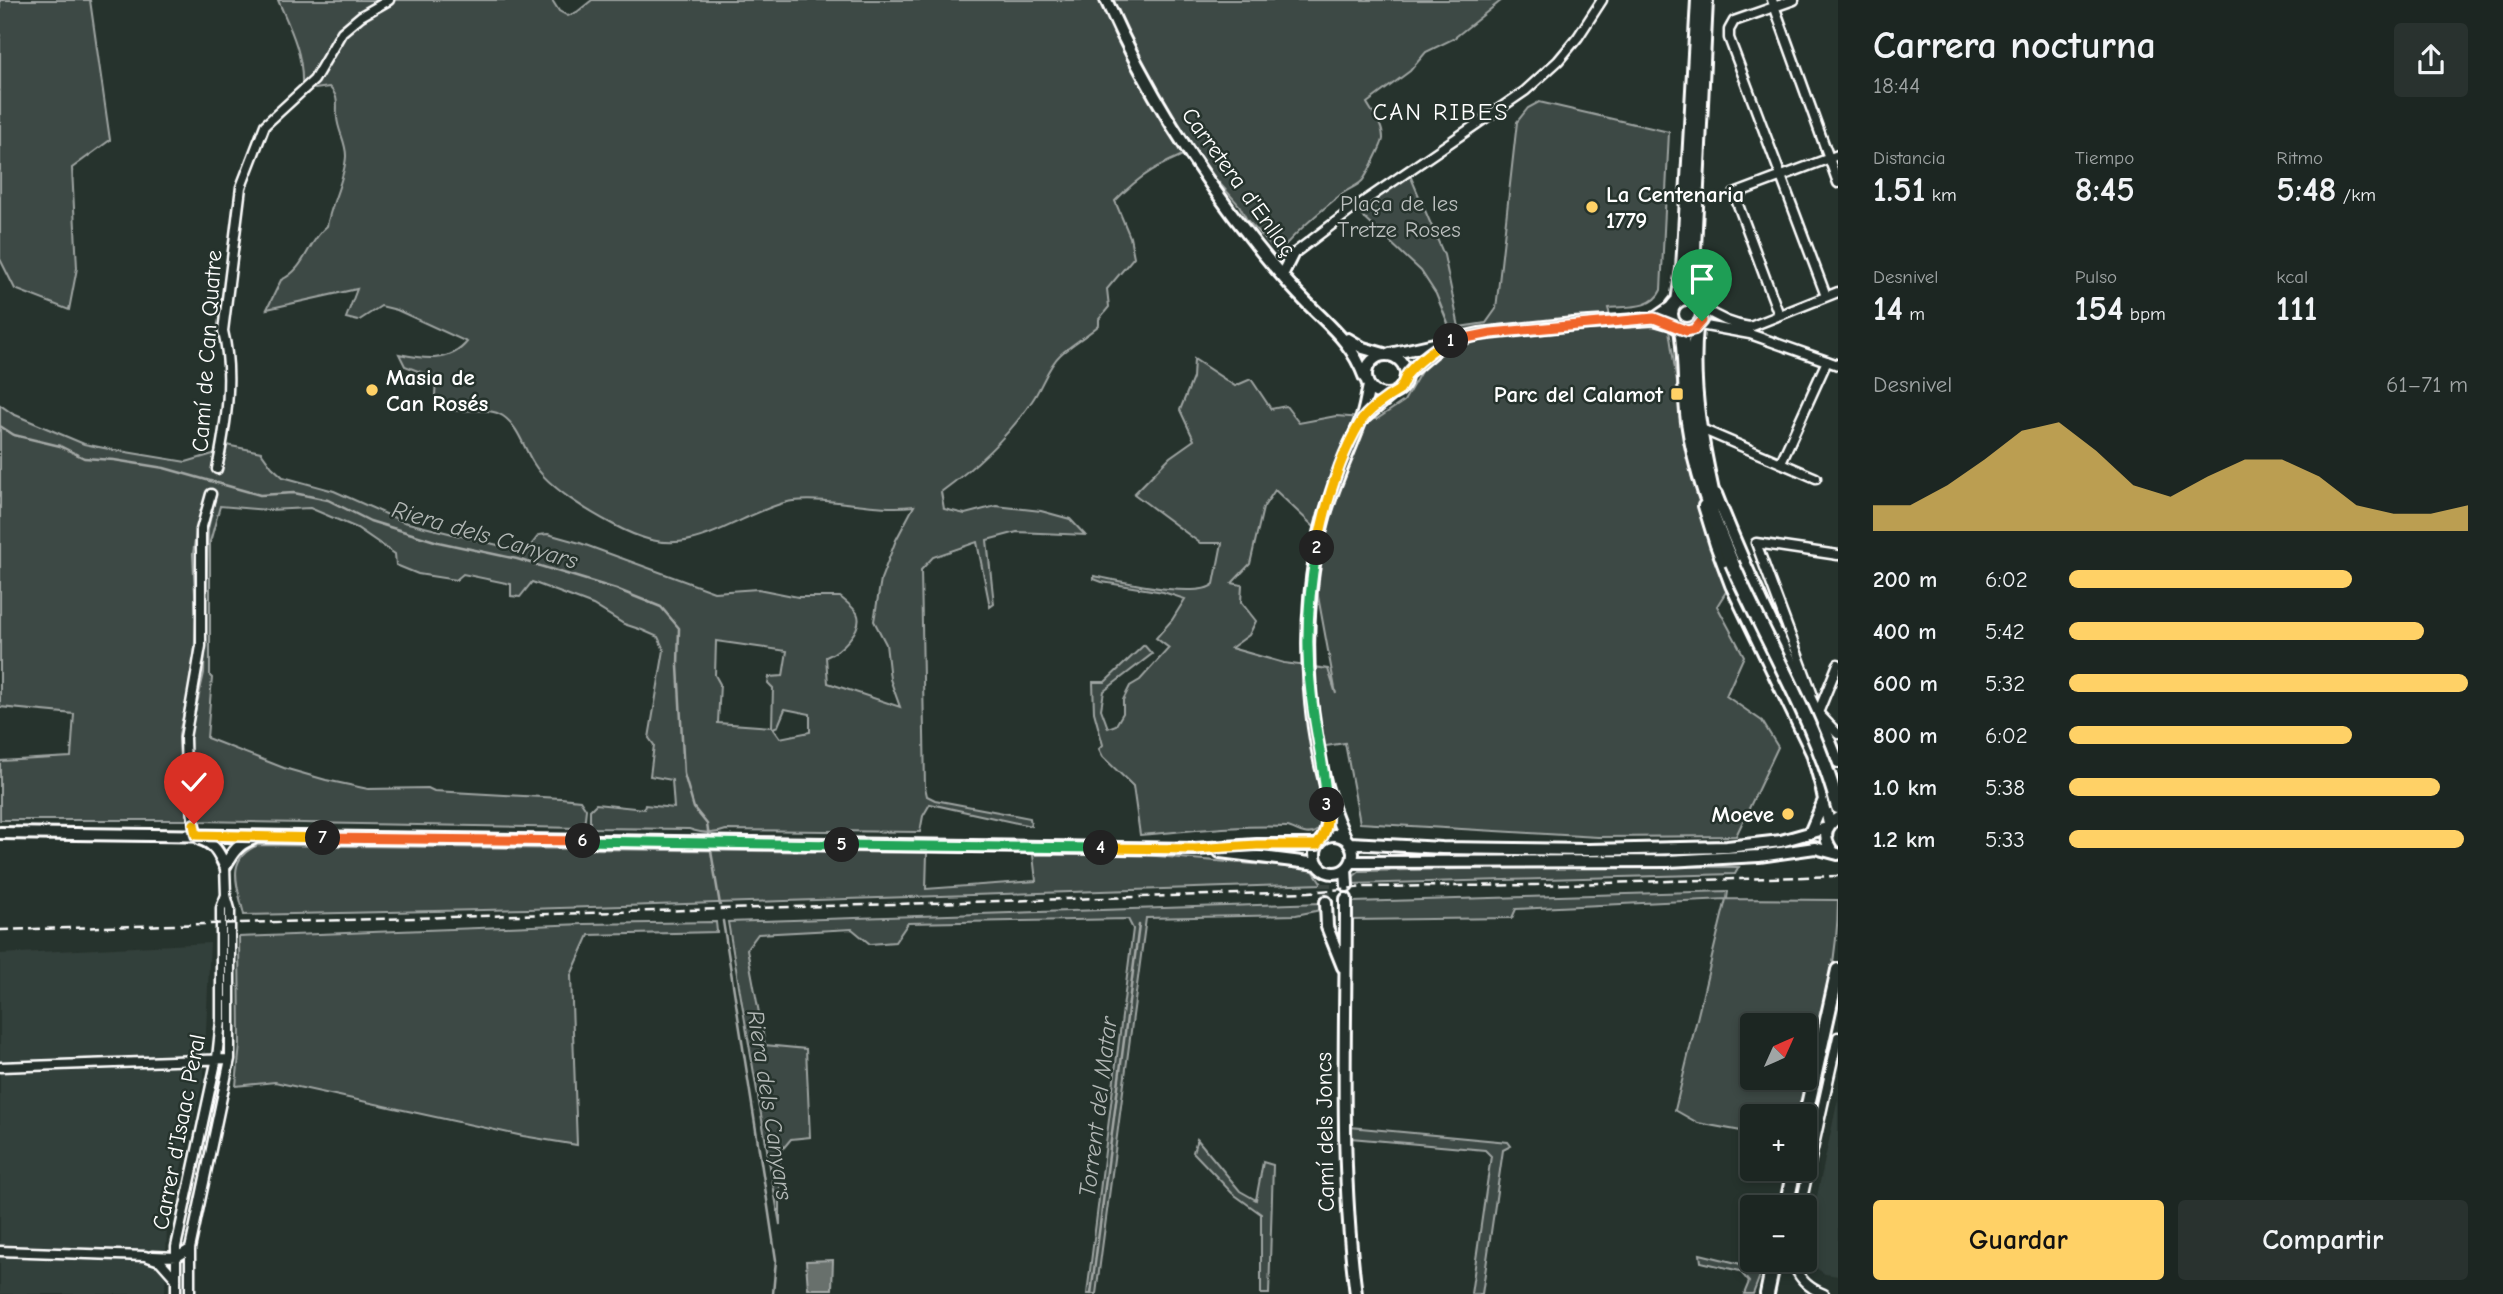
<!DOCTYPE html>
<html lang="es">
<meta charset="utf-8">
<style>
:root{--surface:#1c2622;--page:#29322f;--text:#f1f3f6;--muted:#a0a5a5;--line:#3a4340;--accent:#ffd166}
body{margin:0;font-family:"Comic Neue",sans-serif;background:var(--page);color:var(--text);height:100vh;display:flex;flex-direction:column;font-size:26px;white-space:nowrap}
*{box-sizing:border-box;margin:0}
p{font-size:23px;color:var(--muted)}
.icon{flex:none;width:38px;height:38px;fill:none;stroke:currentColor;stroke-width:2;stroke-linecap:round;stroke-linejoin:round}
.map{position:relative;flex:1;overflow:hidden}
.side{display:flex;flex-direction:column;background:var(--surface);width:665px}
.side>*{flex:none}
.needle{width:46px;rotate:45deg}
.tools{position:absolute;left:1740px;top:1013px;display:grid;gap:14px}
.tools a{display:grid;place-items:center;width:77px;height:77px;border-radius:7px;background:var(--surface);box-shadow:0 4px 10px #0003,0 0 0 2px var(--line);font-size:35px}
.pin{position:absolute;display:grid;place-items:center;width:60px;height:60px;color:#fff;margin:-72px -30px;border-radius:50% 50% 50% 0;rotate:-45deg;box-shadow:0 0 7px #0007}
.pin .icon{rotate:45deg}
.km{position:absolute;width:35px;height:35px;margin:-18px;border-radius:50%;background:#222;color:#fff;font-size:19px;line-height:35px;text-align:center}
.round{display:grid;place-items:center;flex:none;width:74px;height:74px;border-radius:7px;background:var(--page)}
.summary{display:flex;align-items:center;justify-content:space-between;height:119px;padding:0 35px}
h1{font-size:38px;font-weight:700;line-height:52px}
.figures{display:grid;grid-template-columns:repeat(3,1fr);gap:10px;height:119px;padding:7px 35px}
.figures div{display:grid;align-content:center}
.figures b{font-size:35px;font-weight:700}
.figures small{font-size:19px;font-weight:400}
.figures p{font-size:19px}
.chart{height:196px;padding:14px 35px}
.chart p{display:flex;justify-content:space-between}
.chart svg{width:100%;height:126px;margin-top:7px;fill:var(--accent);opacity:.7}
.button{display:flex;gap:14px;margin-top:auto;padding:14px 35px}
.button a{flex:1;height:80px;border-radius:7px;background:var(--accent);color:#111;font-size:28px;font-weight:700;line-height:80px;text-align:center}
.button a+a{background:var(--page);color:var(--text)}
ul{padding:0 35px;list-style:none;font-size:23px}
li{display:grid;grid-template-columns:112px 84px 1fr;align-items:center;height:52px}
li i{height:18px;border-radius:9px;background:var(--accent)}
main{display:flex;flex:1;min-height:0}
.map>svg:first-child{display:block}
</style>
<main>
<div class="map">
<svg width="1838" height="1294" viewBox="0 0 1838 1294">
<rect width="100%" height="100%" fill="#26332d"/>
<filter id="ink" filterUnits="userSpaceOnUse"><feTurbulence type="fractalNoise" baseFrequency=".0143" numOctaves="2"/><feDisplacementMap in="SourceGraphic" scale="14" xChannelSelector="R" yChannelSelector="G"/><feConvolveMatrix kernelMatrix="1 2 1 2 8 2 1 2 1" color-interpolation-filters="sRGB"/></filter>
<g filter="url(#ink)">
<!-- built -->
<path fill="#333f3a" d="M 210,943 L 204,1076 L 167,1225 L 165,1294 L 0,1294 L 0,954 Z
M 1838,1099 L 1838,1276 L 1825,1274 L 1813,1266 L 1805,1251 Z"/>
<!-- green -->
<path fill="#3e4944" stroke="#9ea4a2" stroke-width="2" fill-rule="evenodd" d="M 0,0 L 90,0 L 110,140 L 72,168 L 77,268 L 69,310 L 15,289 L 0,259 Z
M 278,0 L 552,0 L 559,11 L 568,16 L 577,12 L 592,0 L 1502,0 L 1453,39 L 1426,52 L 1410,71 L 1367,103 C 1373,114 1383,125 1383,138 C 1384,142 1366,177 1362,181 C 1357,186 1349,189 1343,193 C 1320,211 1297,231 1278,253 L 1247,220 L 1239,205 L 1213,176 L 1195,150 C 1160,164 1141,174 1115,201 L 1130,237 L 1134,257 L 1107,289 L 1109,307 L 1099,319 L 1099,325 C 1087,336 1072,344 1060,355 C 1048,366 1042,387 1032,401 C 1008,437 975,467 941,492 L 944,509 L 965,514 L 996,506 L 1041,511 L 1070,519 L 1085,535 L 1017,532 L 987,540 L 994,604 L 990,607 L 977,542 L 933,557 L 921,570 L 925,787 L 927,796 L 935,800 L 1030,818 L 1031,826 L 930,804 L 923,816 L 920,832 L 726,830 C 714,835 701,833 689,829 L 590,828 L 590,810 L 596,804 L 644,809 L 645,805 L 674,808 L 672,780 L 650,776 L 654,745 L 649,738 L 664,650 L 658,637 L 642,630 L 624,624 L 593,605 L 532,582 L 520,597 L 511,596 L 511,584 L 463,574 L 456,580 L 418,574 L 396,565 L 395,554 L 357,528 L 310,508 L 268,510 L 220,506 L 210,542 L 210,676 L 212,678 L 207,738 L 284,768 L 326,780 L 368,789 L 428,788 L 434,791 L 561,798 L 580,800 L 586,809 L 584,827 L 580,828 L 198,821 L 188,766 L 190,734 L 204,673 L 208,529 L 216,494 L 208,491 L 196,532 L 193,554 L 196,614 L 194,667 L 179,734 L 180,758 L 190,820 L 0,820 L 0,761 L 71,757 L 74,714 L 0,707 L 0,405 L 13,414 L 84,444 L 114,450 L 186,462 L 213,454 L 226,445 L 261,452 L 272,467 L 283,477 L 334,491 L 404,522 L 514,549 L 528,549 L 539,535 L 548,534 L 580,543 L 714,592 L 758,589 L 798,597 L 840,597 C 845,601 853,607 857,613 C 865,629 839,652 826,657 L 828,683 L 900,707 L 890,679 L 886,644 L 874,621 L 881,579 L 896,540 L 914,506 C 874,511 834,497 793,501 C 778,503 762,511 748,517 C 694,542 670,555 614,525 C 589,512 549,488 534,464 C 524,449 519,427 503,416 C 488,405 459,415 441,408 L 435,396 L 436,378 L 405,366 L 399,354 C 424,359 450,363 467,342 L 397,310 L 381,306 L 358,321 L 346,318 L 357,289 L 267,309 L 281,280 C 306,269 307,242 327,226 C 331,203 345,179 346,156 C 346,142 338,131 337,118 C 336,105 340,97 329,87 L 315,89 L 302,83 C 303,53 290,28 278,0 ZM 716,641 L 787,651 L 783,676 L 769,677 L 768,683 L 773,688 L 772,727 L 718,723 L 720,684 L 715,675 ZM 785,709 L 810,714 L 810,732 L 780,738 L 773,728 L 778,726 Z
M 1539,102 L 1669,132 L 1661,290 C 1652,310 1627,306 1608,308 L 1610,315 L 1488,327 L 1457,333 L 1457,326 L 1449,326 L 1436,294 L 1421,271 L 1358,212 L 1410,175 L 1444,255 L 1459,327 L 1486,323 L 1496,309 L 1517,122 L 1528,108 Z
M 1649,323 L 1662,325 L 1669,330 L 1691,474 L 1708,531 L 1729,587 L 1717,606 L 1744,656 L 1726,696 L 1762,721 L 1778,747 L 1736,836 L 1598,837 L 1360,823 L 1345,743 L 1313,748 L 1324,816 C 1322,823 1321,830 1313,833 C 1303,836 1295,828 1287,827 C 1238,825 1189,831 1140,835 L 1133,786 L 1103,757 L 1099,749 L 1103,745 L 1094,712 L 1093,682 L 1105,682 L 1144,645 L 1152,654 L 1104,691 L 1101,709 L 1108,728 L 1116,725 L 1123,713 L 1123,700 L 1130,686 L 1140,680 L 1169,648 L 1156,638 L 1172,620 L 1185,599 L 1163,592 L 1102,582 L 1094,579 L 1094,576 C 1117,580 1197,600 1214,584 L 1222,543 L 1200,543 L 1134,494 L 1170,457 L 1194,440 L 1180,410 L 1193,378 L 1194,359 L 1235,386 L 1251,379 L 1271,409 L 1286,406 L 1299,423 L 1336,416 L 1377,419 L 1404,401 L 1427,361 L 1458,345 L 1524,332 ZM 1275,490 L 1329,541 L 1313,569 L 1336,694 L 1328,669 L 1284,663 L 1231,648 L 1249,635 L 1256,621 L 1241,602 L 1242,585 L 1232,583 L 1250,564 L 1263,508 Z
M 258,845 L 927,853 L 926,889 L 1036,881 L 1033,855 L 1144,855 L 1312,869 L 1322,884 L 528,909 L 244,915 C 238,887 224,859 258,845 Z
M 1615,866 L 1739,867 L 1735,874 L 1350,884 L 1354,876 L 1360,871 Z
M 1728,891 L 1727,899 L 1838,900 C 1838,973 1815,1046 1799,1116 L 1752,1116 L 1752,1133 L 1698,1123 L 1675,1110 L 1726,899 L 1516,909 L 1512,918 L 1351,920 L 1353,902 ZM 1752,1026 L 1804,1026 L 1804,1078 L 1752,1078 Z
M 1322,903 L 1321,910 L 1296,915 L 1146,918 L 1096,1294 L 1087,1294 L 1133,929 L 1128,919 L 908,923 L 895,942 L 870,944 L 852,929 L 758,934 L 747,949 L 765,1045 L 806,1049 L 810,1137 L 791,1139 L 780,1152 L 780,1225 L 728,922 Z
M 716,922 L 717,932 L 589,935 L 571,975 L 577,1145 L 523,1136 L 275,1082 L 236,1086 L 240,1044 L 239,937 L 584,924 Z
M 1350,1127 L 1508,1142 L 1511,1146 L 1503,1150 L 1482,1294 L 1471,1294 L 1491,1156 L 1485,1150 L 1351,1138 Z
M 1197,1139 L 1240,1191 L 1256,1200 L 1263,1162 L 1273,1165 L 1269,1294 L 1261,1294 L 1261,1214 L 1232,1193 L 1193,1152 Z
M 1700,1254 L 1753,1267 L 1757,1260 L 1766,1260 L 1753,1294 L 1744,1294 L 1749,1282 L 1740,1271 L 1701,1262 Z"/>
<!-- water -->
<path fill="#67706c" stroke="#a4a9a7" stroke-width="2" d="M 833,1260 L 832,1289 L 808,1289 L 806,1261 Z"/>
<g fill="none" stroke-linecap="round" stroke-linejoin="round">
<!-- stream -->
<path stroke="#a4a9a7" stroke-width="2.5" d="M 0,426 L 14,435 L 60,446 L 84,458 L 114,460 L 164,468 L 260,495 L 294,493 L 328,500 L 370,521 L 438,542 L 517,559 L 616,589 L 661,607 L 679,628 L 678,666 L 684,774 L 694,808 L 707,824 L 709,838
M 710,845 L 720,905
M 723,921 L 767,1200 L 776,1260 L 773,1294
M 1091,1294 L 1139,925"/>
<!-- tertiary-tunnel -->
<path stroke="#3c4742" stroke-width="10" stroke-dasharray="10 5" stroke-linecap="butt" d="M 1326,902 L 1326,883"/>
<defs>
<path id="minor" d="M 1772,0 L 1838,183
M 1794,0 L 1734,21 L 1729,30 L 1729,38 L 1826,296
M 1292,255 L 1350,211 L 1525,91 L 1558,61 L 1578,37 L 1602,0
M 1702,307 C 1717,318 1732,325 1750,327 L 1838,292
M 1779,315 L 1734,194 L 1838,155
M 1700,325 L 1750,334 L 1838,365
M 1699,428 L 1816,478
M 1781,462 L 1827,361
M 217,469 C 226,425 234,375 223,331 L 241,187 L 265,125 L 314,80 L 342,32 L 361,16 L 389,0
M 1812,693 L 1756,543 L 1838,555
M 1818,713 L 1838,664
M 1820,715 L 1838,734
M 196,835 L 186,773 L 185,738 L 201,646 L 201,530 L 211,494
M 0,1067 L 230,1059
M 1800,1208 L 1838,1037
M 0,1251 L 145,1256 L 160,1261 L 176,1279
M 152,1256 L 177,1257 L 190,1249
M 1793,1260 C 1797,1278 1808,1288 1824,1294
M 176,1294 L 176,1247 L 217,1058 L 221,1021 L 221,908 L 226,895
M 190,1294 L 190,1249 L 230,1059 L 230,909 L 226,895 L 225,866"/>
<path id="tertiary" d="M 1106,0 C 1146,90 1196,170 1257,246 C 1273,266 1289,285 1307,303 C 1332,328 1352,343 1365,378
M 1282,275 L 1292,255
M 1654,319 L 1673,306
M 1348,339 L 1363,348 L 1384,354
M 1390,354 L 1479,334 L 1573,324 L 1654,319 L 1675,325
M1366 375a20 20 0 1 1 40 0a20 20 0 1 1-40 0Z
M 1407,374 L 1442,344
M 1361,420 L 1391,395
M 1716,494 C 1735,542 1756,590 1778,636 C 1799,678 1822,718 1838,762
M 1704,506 L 1716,545 L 1731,585 L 1812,753 L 1821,785 L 1829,824
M 0,833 L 1195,849 L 1257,845 L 1317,845
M 1810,833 L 1824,800
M1315 854a19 19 0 1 1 38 0a19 19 0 1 1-38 0Z
M 1324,838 L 1328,821 L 1327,804
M 200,839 C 214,843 219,853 225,866
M 1346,839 C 1304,755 1298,611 1323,521 C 1332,487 1348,455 1360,422 C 1365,411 1366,398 1369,386
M 1350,843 L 1442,848 L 1589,850 L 1727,847 L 1781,841 L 1827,828
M 1220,852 L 1318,864
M 1834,853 C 1823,840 1823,827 1838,818
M 1352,862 L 1668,861 L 1759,856 L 1815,848 L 1838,854
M 225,866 C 232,853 238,844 252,839
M 1346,869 L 1347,886
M 1346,899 C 1346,1031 1339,1163 1356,1294
M 1326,902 L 1327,927 L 1343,967"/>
<path id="secondary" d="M1671 314a16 16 0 1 1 32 0a16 16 0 1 1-32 0Z
M 1678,301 L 1683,269 L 1698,0
M 1699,303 L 1693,269 L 1706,0
M 1696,328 C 1690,389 1702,446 1715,505
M 1681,329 C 1686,360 1684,391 1688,422 C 1695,472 1712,517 1732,563
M 1804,1123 L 1838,970
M 1786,1208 L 1794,1169
M 1767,1294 L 1774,1260"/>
</defs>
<!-- minor casing -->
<use href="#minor" stroke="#fff" stroke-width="13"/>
<!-- tertiary casing -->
<use href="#tertiary" stroke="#fff" stroke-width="16"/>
<!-- secondary casing -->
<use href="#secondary" stroke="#fff" stroke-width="18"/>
<!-- minor -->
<use href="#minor" stroke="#26332d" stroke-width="8"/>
<!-- tertiary -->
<use href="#tertiary" stroke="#26332d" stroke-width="10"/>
<!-- secondary -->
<use href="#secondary" stroke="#26332d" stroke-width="12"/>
<!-- rail -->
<path stroke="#fff" stroke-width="2.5" stroke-dasharray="10 5" stroke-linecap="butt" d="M 0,930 L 1309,892 L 1365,887 L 1535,885 L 1838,876"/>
<defs>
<path id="secondary-bridge" d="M 1732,563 C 1767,644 1815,720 1838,807"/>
</defs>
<!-- secondary-bridge casing -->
<use href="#secondary-bridge" stroke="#fff" stroke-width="18" stroke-linecap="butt"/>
<!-- secondary-bridge -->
<use href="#secondary-bridge" stroke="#26332d" stroke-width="12"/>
</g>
</g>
<g fill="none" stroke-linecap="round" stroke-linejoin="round" filter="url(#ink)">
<defs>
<path id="split-1" d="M 1451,341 L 1491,333 L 1654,318 L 1687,331 L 1695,329 L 1702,321"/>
<path id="split-2" d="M 1317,548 C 1325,508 1339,458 1360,423 C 1367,411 1387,397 1398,391 C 1404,385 1404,377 1409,372 C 1419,360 1437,345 1451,341"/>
<path id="split-3" d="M 1317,548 C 1308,596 1305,645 1311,693 C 1315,731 1325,768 1327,805"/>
<path id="split-4" d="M 1101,848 L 1195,849 L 1257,845 L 1317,845 C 1327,833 1328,821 1327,805"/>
<path id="split-5" d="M 842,845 L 1101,848"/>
<path id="split-6" d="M 583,841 L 842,845"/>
<path id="split-7" d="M 323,838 L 583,841"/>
<path id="split-8" d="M 194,824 L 196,835 L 323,838"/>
</defs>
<!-- split-1 casing -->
<use href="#split-1" stroke="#fff" stroke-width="14"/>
<!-- split-2 casing -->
<use href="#split-2" stroke="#fff" stroke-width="14"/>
<!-- split-3 casing -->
<use href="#split-3" stroke="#fff" stroke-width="14"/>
<!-- split-4 casing -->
<use href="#split-4" stroke="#fff" stroke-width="14"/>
<!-- split-5 casing -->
<use href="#split-5" stroke="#fff" stroke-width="14"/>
<!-- split-6 casing -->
<use href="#split-6" stroke="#fff" stroke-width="14"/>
<!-- split-7 casing -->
<use href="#split-7" stroke="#fff" stroke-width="14"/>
<!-- split-8 casing -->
<use href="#split-8" stroke="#fff" stroke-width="14"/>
<!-- split-1 -->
<use href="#split-1" stroke="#f0652b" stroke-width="9"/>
<!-- split-2 -->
<use href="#split-2" stroke="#f5b400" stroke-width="9"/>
<!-- split-3 -->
<use href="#split-3" stroke="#22a559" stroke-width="9"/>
<!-- split-4 -->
<use href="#split-4" stroke="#f5b400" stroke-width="9"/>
<!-- split-5 -->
<use href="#split-5" stroke="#22a559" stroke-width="9"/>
<!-- split-6 -->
<use href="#split-6" stroke="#22a559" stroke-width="9"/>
<!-- split-7 -->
<use href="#split-7" stroke="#f0652b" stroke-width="9"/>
<!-- split-8 -->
<use href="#split-8" stroke="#f5b400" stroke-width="9"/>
</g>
<!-- markers -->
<g fill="#ffd166" stroke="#26332d" stroke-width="2.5">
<circle cx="1592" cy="207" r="7"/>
<circle cx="372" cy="390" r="7"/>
<rect x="1670" y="387" width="14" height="14" rx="3.5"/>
<circle cx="1788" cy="814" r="7"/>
</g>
<g text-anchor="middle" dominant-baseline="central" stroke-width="5" stroke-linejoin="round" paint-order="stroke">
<!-- street labels -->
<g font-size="23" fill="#fff" stroke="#26332d">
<text transform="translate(1239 182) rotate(54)">Carretera d'Enllaç</text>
<text transform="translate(207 351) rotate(-86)">Camí de Can Quatre</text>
<text transform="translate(179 1132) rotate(-79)">Carrer d'Isaac Peral</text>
<text transform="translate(1325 1132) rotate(-91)">Camí dels Joncs</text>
</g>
<!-- poi labels -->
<g font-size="23" font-weight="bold" fill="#fff" stroke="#26332d" text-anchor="start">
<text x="1606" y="194">La Centenaria<tspan x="1606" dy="26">1779</tspan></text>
<text x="386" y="377">Masia de<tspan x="386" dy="26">Can Rosés</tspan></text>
<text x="1663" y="394" text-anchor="end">Parc del Calamot</text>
<text x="1774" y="814" text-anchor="end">Moeve</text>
</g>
<!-- park labels -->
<g font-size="23" fill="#bbbfbe" stroke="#26332d">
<text x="1399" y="203">Plaça de les<tspan x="1399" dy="26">Tretze Roses</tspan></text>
</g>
<!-- neighbourhood labels -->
<g font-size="24" letter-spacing="2" fill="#fff" stroke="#26332d">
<text x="1441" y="112">CAN RIBES</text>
</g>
<!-- water labels -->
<g font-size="24" font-style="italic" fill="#b3b8b6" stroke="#26332d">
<text transform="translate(485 535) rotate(16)">Riera dels Canyars</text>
<text transform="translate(770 1105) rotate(81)">Riera dels Canyars</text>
<text transform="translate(1098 1107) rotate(-83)">Torrent del Matar</text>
</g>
</g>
</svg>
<div class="tools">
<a><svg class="needle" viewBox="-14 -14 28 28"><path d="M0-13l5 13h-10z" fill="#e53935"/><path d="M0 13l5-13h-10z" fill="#a0a5a5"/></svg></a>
<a>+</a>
<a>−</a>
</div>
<div class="pin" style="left:1702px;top:321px;background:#1e9e55"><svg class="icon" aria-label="arrive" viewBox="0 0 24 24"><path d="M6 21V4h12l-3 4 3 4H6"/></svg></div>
<div class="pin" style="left:194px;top:824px;background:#d93025"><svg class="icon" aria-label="check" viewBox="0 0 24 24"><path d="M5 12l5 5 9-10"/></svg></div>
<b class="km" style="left:1451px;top:341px">1</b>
<b class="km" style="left:1317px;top:548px">2</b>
<b class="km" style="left:1327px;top:805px">3</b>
<b class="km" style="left:1101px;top:848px">4</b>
<b class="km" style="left:842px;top:845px">5</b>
<b class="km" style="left:583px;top:841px">6</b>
<b class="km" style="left:323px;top:838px">7</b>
</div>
<section class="side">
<div class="summary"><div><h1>Carrera nocturna</h1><p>18:44</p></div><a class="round"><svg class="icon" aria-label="share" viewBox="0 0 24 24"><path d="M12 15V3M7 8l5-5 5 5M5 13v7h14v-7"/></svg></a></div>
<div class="figures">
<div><p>Distancia</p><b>1.51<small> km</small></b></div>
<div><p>Tiempo</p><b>8:45</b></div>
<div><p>Ritmo</p><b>5:48<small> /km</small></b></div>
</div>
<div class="figures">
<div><p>Desnivel</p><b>14<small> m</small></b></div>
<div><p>Pulso</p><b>154<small> bpm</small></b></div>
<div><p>kcal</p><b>111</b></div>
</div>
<div class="chart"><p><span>Desnivel</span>61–71 m</p>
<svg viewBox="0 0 160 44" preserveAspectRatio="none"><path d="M0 44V35L10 35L20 28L30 19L40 9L50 6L60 16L70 28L80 32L90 25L100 19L110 19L120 25L130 35L140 38L150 38L160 35V44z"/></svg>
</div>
<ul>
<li><b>200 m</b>6:02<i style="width:71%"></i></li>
<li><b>400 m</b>5:42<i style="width:89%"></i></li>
<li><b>600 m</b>5:32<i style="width:100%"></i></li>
<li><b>800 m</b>6:02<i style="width:71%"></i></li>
<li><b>1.0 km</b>5:38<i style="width:93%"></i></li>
<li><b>1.2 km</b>5:33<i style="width:99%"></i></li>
</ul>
<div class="button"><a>Guardar</a><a>Compartir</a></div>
</section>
</main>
